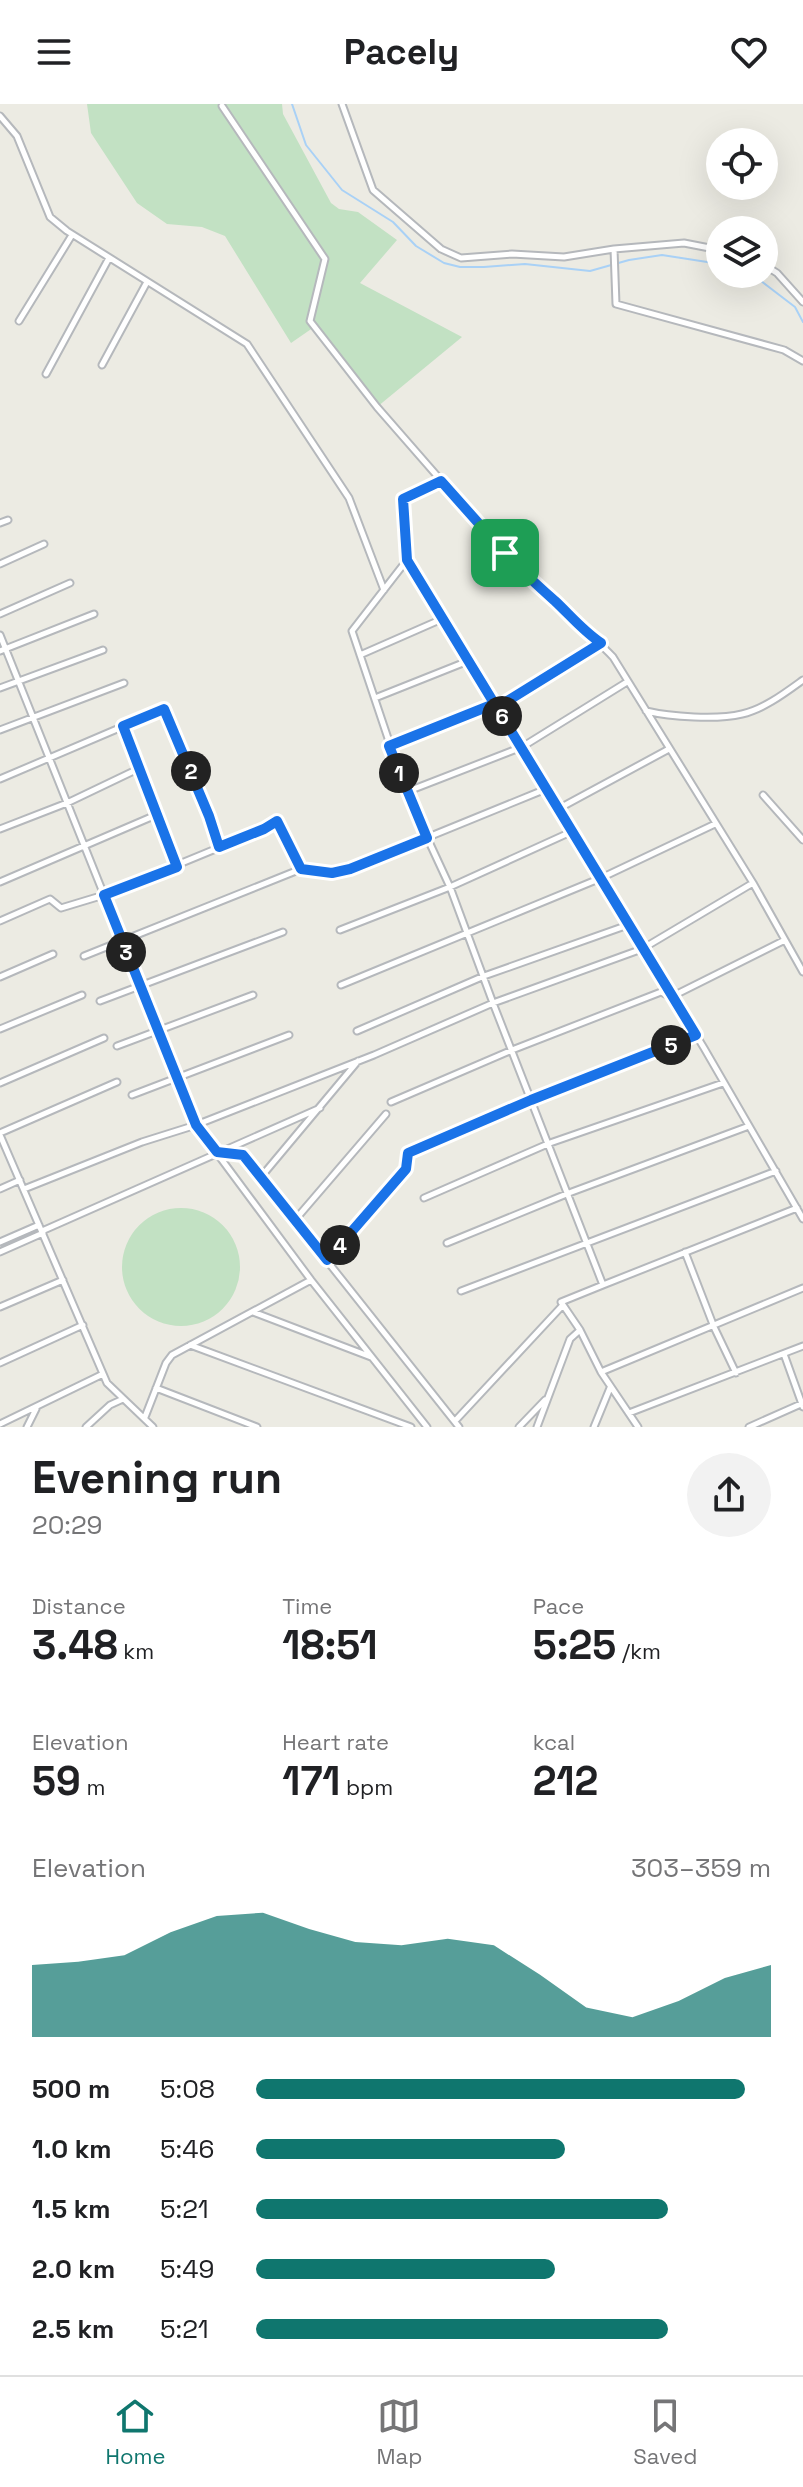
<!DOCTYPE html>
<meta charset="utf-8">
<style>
:root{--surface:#fff;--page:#f2f2f2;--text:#202124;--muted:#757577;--line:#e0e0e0;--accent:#0f766e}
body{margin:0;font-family:"Space Grotesk",sans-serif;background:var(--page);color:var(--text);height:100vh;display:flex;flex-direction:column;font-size:30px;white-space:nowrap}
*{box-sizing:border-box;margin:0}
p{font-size:26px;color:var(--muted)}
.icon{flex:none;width:44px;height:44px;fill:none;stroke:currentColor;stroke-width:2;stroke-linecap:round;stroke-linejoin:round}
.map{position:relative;height:1323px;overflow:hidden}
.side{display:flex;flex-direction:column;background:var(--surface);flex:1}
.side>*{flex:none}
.tools{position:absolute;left:706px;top:24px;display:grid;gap:16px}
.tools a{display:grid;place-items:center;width:72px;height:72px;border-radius:50%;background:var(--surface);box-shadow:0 8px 32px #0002;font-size:40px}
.pin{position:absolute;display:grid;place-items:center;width:68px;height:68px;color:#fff;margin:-34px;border-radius:16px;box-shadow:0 4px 12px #0006}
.km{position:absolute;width:40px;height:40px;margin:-20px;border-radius:50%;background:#222;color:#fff;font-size:22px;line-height:40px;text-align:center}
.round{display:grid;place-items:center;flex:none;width:84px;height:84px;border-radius:42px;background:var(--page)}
.head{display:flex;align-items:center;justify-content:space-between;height:136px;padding:0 32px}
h1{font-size:44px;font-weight:600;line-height:60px}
.figures{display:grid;grid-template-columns:repeat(3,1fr);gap:12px;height:136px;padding:8px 32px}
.figures div{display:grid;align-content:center}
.figures b{font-size:40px;font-weight:600}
.figures small{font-size:22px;font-weight:400}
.figures p{font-size:22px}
.chart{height:224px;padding:16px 32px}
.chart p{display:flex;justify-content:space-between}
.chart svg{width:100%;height:144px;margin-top:8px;fill:var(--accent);opacity:.7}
ul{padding:0 32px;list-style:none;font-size:26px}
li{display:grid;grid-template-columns:128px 96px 1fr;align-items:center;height:60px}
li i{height:20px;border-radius:10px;background:var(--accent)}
header{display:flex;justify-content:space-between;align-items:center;height:104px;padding:0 32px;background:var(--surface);font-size:36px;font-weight:600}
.tabs{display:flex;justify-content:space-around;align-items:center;height:112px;border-top:2px solid var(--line);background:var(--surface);font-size:22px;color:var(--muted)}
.tabs a{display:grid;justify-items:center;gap:4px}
.tabs .active{color:var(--accent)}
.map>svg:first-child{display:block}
</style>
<header><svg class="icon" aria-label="menu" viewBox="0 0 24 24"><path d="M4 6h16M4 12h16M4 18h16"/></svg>Pacely<svg class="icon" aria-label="heart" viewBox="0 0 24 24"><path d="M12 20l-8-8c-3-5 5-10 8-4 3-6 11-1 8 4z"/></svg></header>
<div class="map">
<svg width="803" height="1323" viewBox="0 0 803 1323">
<rect width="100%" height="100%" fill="#ecebe3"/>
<!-- green -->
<path fill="#c2e1c3" d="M 87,0 L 282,0 L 283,10 L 331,99 L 339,105 L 358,108 L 397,136 L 360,179 L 462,233 L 377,303 L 317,221 L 291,239 L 225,132 L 202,123 L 167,120 L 137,99 L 91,29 Z
M122 1163a59 59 0 1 1 118 0a59 59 0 1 1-118 0Z"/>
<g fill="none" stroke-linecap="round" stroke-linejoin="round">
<!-- stream -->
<path stroke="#a9d1f6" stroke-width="2" d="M 292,0 L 306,41 L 342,86 L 393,118 L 416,142 L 444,159 L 460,163 L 484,163 L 525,160 L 590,167 L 629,156 L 662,151 L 720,160
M 752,170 L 795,203 L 803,218"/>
<defs>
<path id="street" d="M 342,0 L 373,86 L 441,145 L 461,154 L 512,150 L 564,153 L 614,145 L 684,139 L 720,146
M 222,2 L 325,155 L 310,217 L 377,303 L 528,476 C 548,492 566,510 585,527 C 595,536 604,543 613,553 L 753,779 L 803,868
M 0,12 L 17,32 L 50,113 L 67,127 L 247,240 L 349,394 L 384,486
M 614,145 L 616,200 L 784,246 L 803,257
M 764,161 L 777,169 L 803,198
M 19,217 L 72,131
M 102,261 L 147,178
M 46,270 L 109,154
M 441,377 L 403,395 L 407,456 L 704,944 L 803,1115
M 0,419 L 8,416
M 407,456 L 352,527 L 406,688 L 450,783 L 493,899 L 603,1181 L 561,1198 L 580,1226 L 570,1235 L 537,1323
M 0,460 L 44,440
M 0,510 L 70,479
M 0,531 L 196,1021 L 311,1176 L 427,1323
M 0,547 L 94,510
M 360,551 L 442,515
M 0,584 L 103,546
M 375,594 L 468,557
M 496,604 L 601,539
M 646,607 C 671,613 717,616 742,610 C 764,605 785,589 803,576
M 123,622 L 176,763
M 0,626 L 124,579
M 389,642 L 494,600
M 0,675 L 164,605 L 209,712 L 219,743
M 406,688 L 522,643 L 627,578
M 763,691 L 803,736
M 558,705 L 669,645
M 0,725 L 67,699 L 138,665
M 0,778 L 156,711
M 0,817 L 50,795 L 61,804 L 104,791 L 264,725 L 277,717 L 301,765
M 340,826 L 450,783 L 573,727
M 84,852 L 301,765 L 332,769 L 350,765 L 546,685
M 0,873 L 53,850
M 341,881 L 601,774 L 715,720
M 100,897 L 283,828
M 0,925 L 82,891
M 357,927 L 484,872 L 628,821
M 117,942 L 253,891
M 0,979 L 104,934
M 132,991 L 289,931
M 391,998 L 512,946 L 661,888 L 671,893 L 785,836
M 0,1029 L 117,978
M 0,1031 L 107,1279 L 153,1323
M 217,1048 L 243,1051 L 459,1323
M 261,1073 L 358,957
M 0,1085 L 20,1076
M 24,1085 L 142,1038 L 196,1021 L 374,951 L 493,899 L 642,845 L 753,779
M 424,1094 L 550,1039 L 723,979
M 295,1116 L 386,1010
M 42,1127 L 320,1004
M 0,1138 L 39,1121
M 447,1139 L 569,1089 L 749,1022
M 0,1148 L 43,1129
M 685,1148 L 714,1223 L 736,1269
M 327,1156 L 406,1065 L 408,1049 L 531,996 L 696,931
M 603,1181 L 797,1104
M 461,1187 L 776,1067
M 0,1203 L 63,1176
M 253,1208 L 371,1253
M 580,1226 L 601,1268 L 803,1184
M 190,1241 L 411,1323
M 784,1250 L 803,1303
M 0,1259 L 83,1221
M 601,1268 L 638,1323
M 156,1284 L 257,1323
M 629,1309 L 803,1242
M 145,1313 L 166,1259 L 172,1251 L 311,1176
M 455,1317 L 563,1201
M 0,1320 L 103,1270
M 27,1323 L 36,1305
M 86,1323 L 110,1301 L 123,1295
M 519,1323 L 545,1296
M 594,1323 L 610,1284
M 749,1323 L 803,1299"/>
</defs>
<!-- street casing -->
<use href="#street" stroke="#b5b8bc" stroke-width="9"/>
<!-- street -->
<use href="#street" stroke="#fff" stroke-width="5"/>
</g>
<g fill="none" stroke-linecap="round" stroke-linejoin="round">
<defs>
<path id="route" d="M 505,449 C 521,467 537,481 555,497 C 570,511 583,527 601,539 L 496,604 L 494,600 L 389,642 L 427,734 L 350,765 L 332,769 L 301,765 L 277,717 L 264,725 L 219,743 L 209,712 L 164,605 L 123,622 L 177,763 L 104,791 L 196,1021 L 217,1048 L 243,1051 L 327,1156 L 406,1065 L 408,1049 L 531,996 L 696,931 L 407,456 L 403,395 L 441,377 L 505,449"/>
</defs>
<!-- route casing -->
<use href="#route" stroke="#fff" stroke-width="16"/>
<!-- route -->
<use href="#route" stroke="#1a73e8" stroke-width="10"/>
</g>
</svg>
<div class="tools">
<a><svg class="icon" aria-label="locate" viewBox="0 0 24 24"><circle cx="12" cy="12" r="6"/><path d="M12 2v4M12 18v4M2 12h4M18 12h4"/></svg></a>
<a><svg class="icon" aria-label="layers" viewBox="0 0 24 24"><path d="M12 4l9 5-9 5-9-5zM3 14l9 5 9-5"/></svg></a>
</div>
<div class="pin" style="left:505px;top:449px;background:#1e9e55"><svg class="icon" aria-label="arrive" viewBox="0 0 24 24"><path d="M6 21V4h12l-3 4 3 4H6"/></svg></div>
<b class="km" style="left:399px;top:669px">1</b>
<b class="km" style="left:191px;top:667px">2</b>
<b class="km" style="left:126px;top:848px">3</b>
<b class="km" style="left:340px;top:1141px">4</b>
<b class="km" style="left:671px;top:941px">5</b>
<b class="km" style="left:502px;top:612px">6</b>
</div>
<section class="side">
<div class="head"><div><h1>Evening run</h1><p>20:29</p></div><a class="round"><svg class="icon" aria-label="share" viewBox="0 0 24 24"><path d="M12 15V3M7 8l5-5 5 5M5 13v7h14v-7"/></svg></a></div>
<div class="figures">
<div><p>Distance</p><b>3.48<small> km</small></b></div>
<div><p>Time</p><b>18:51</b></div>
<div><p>Pace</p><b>5:25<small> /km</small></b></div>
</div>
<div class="figures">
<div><p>Elevation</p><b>59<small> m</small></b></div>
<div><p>Heart rate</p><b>171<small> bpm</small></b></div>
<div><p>kcal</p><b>212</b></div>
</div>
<div class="chart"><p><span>Elevation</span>303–359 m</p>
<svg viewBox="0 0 160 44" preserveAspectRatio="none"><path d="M0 44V22L10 21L20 19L30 12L40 7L50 6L60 11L70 15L80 16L90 14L100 16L110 25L120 35L130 38L140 33L150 26L160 22V44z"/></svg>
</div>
<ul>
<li><b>500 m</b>5:08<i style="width:95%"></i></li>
<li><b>1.0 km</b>5:46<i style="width:60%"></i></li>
<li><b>1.5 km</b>5:21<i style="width:80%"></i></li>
<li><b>2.0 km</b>5:49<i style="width:58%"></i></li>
<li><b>2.5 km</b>5:21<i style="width:80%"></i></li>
</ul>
</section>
<nav class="tabs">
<a class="active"><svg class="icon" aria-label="home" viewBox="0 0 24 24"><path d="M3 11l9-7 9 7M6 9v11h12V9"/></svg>Home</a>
<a><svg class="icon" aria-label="map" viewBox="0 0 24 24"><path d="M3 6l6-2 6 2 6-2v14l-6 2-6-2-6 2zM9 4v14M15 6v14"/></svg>Map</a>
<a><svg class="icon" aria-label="saved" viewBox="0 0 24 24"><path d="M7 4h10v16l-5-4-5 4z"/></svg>Saved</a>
</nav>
